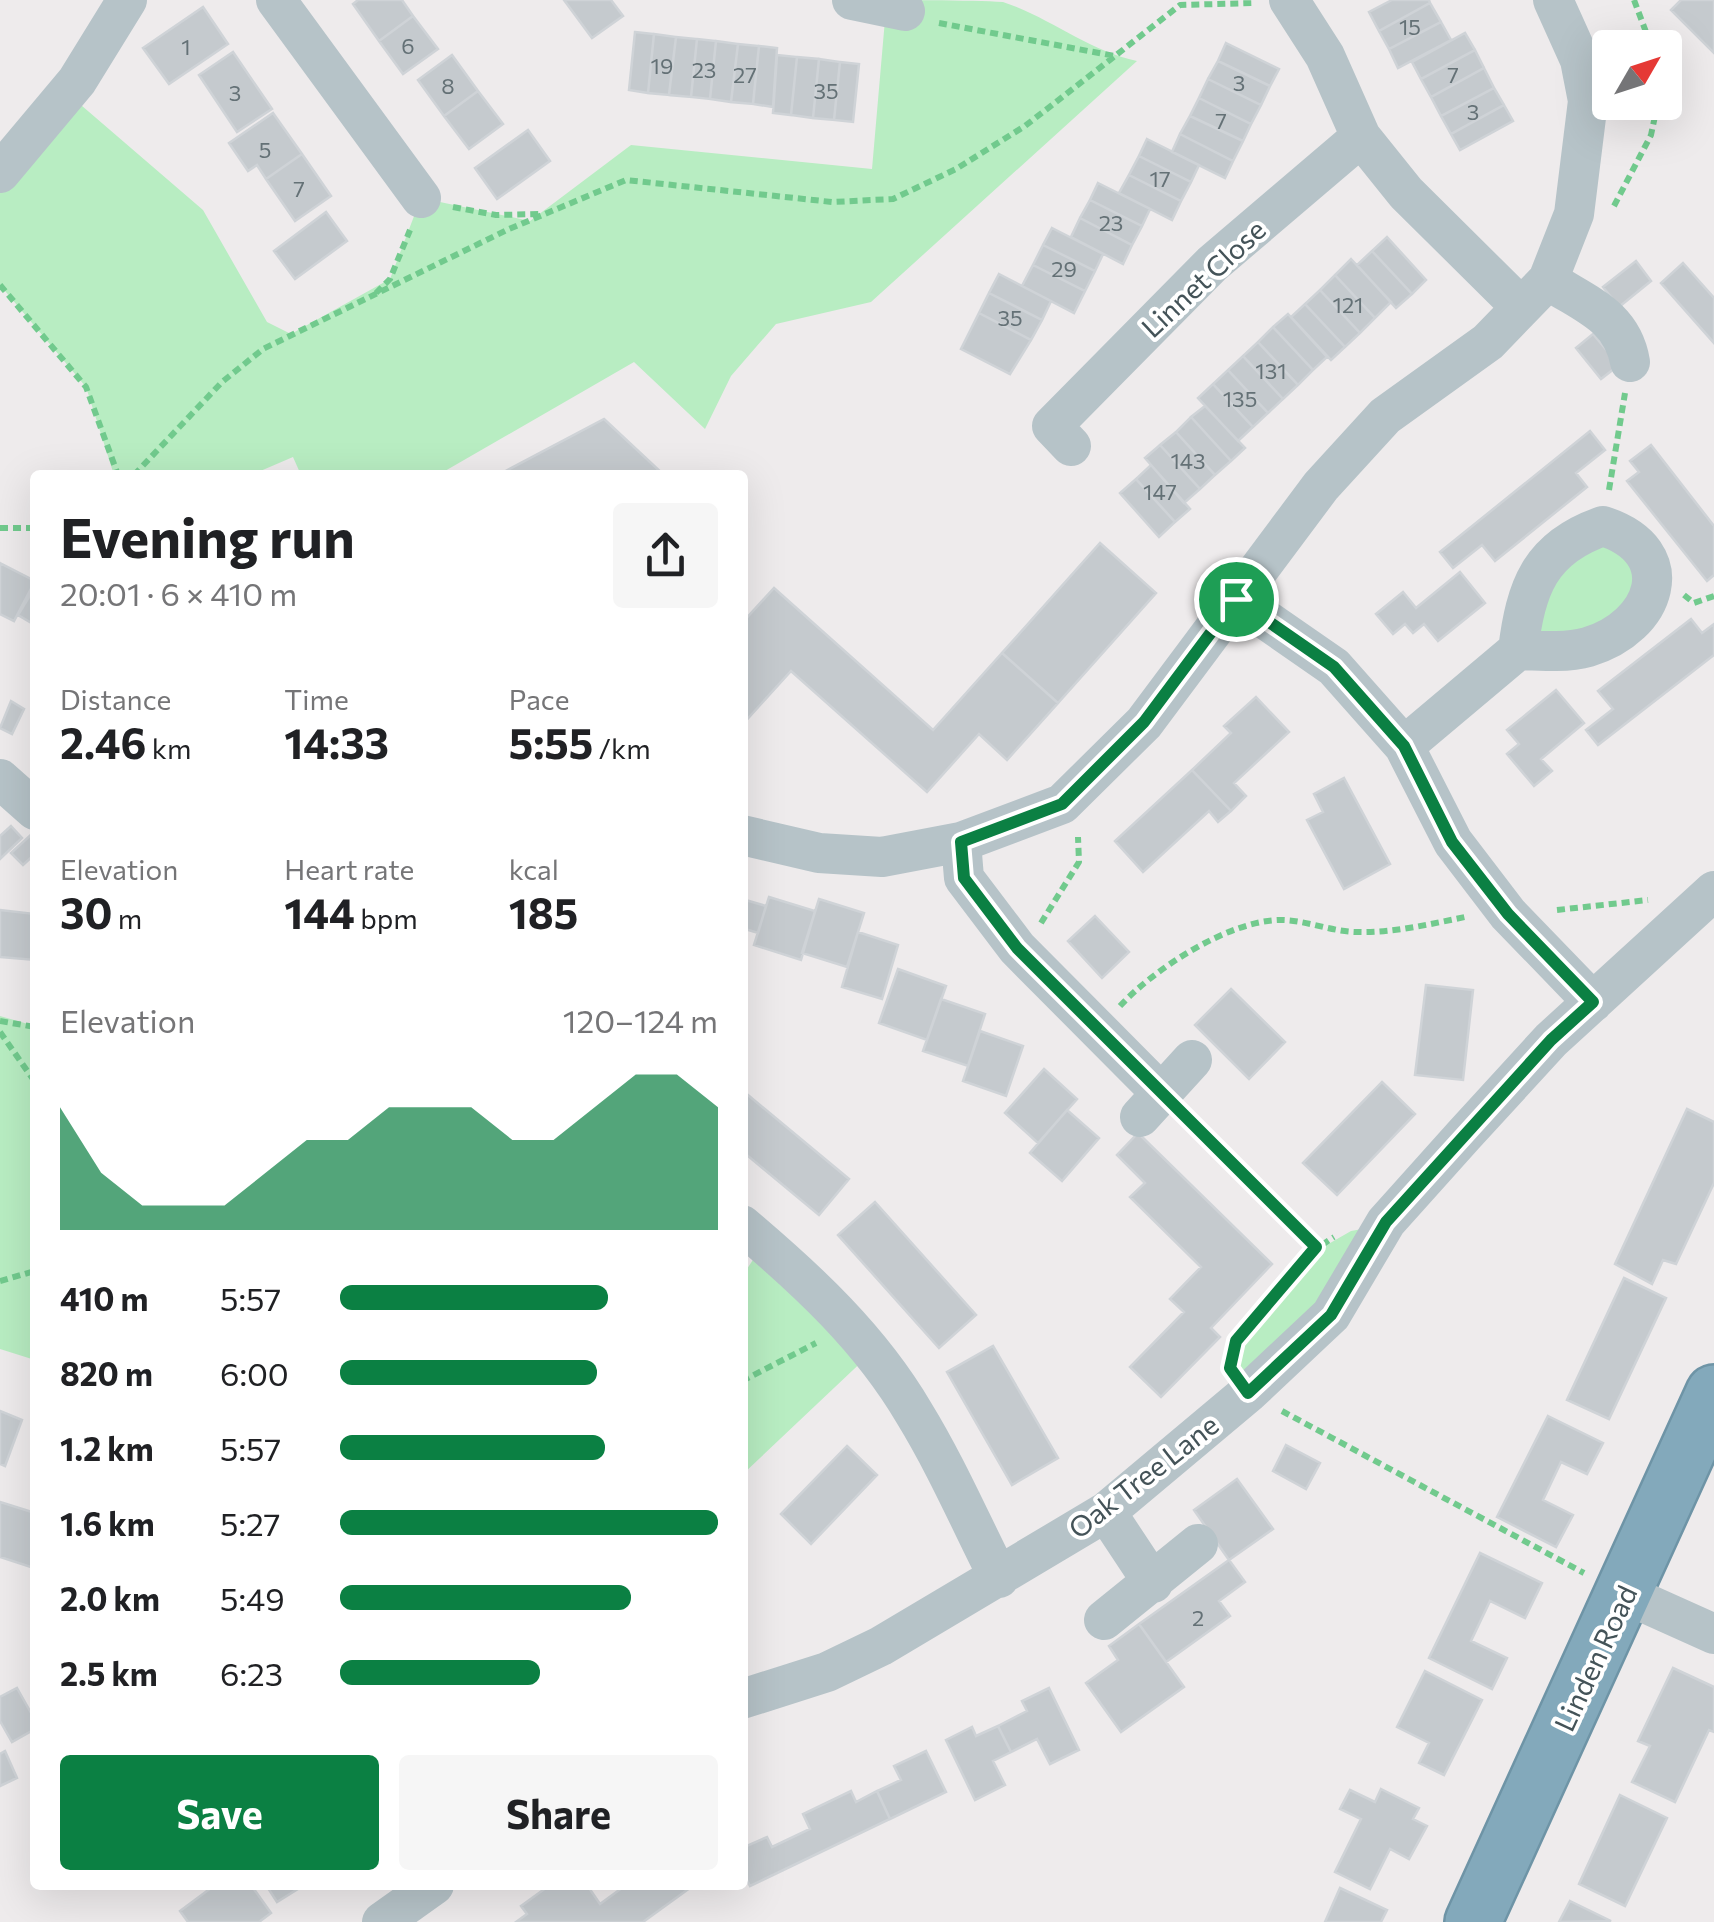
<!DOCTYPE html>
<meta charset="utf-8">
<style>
:root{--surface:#fff;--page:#f6f6f6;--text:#202124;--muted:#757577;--accent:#0b8043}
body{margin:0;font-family:Commissioner,sans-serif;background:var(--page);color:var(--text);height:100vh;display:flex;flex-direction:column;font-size:38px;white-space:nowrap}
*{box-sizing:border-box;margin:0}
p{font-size:32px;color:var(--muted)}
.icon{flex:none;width:55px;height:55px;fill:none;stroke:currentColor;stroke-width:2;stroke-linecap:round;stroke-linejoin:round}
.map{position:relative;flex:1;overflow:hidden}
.side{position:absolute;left:30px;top:470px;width:718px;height:1420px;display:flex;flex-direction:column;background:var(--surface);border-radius:10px;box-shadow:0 10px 40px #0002}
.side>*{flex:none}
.needle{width:65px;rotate:51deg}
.tools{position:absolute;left:1592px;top:30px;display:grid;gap:20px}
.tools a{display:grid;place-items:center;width:90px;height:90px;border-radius:10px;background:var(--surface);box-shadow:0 10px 40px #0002;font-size:50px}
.pin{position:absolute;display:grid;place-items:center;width:85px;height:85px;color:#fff;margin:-42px;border:5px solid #fff;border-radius:50%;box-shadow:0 2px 10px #0007}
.round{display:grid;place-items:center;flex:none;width:105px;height:105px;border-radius:10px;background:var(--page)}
.headline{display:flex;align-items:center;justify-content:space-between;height:170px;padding:0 30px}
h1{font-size:55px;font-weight:700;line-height:75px}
.figures{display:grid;grid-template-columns:repeat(3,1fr);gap:15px;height:170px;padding:10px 30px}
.figures div{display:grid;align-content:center}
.figures b{font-size:42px;font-weight:700}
.figures small{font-size:28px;font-weight:400}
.figures p{font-size:28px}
.chart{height:280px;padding:20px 30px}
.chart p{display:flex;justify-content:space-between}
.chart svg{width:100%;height:180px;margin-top:10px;fill:var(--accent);opacity:.7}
.primary-button{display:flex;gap:20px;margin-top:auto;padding:20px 30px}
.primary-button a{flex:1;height:115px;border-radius:10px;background:var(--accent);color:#fff;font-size:40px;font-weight:700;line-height:115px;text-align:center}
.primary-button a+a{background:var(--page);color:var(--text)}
ul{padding:0 30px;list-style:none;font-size:32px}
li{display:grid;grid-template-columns:160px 120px 1fr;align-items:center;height:75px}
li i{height:25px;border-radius:12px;background:var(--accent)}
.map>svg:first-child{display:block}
</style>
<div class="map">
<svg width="1714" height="1922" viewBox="0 0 1714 1922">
<rect width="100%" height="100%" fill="#eeebec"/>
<!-- green -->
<path fill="#b8edc2" d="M 856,0 C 892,0 973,0 1003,2 C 1049,17 1089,51 1137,61 L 871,302 L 776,324 L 731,376 L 705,429 L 634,362 L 438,475 L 301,475 L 293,457 L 251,475 L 114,475 L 86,387 L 0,285 L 0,174 L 67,93 L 203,210 L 267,322 L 291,334 L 390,279 L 421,198 L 530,221 L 631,145 L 872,169 L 886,8 Z
M 1592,536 L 1648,574 L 1627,620 L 1530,641 L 1548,575 Z
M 0,1016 L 35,1026 L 35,1360 L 0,1349 Z
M 1379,1226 L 1250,1388 L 1234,1366 L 1240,1343 L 1318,1250 L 1351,1231 Z
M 764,1243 L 871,1353 L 743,1474 L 743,1275 Z"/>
<!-- building -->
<path fill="#c5cace" stroke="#cfd3d7" stroke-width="2.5" d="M 358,0 L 402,0 L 413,16 L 379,41 L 353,4 Z
M 564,0 L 611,0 L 623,16 L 592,38 Z
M 1392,0 L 1429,0 L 1430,3 L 1379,31 L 1369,12 Z
M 1681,0 L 1714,0 L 1714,53 L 1671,10 Z
M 1430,3 L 1441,22 L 1389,49 L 1379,31 Z
M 203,7 L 228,44 L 169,84 L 143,48 Z
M 413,16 L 438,49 L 403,74 L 379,41 Z
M 1441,22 L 1451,40 L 1398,68 L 1389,49 Z
M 635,32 L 654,34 L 648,93 L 629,90 Z
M 1465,33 L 1475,50 L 1421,79 L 1412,62 Z
M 654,34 L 676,37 L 669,95 L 648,93 Z
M 676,37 L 697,39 L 691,97 L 669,95 Z
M 697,39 L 716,41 L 710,99 L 691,97 Z
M 716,41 L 738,44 L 731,102 L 710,99 Z
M 1226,43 L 1279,69 L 1270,86 L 1218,61 Z
M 738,44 L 759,46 L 753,104 L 731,102 Z
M 759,46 L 777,48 L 773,107 L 753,104 Z
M 1475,50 L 1484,68 L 1431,97 L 1421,79 Z
M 233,52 L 272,109 L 237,132 L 199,75 Z
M 452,55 L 478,91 L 444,116 L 418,80 Z
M 777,55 L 797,57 L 791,115 L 773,113 Z
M 797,57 L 819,59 L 813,118 L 791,115 Z
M 819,59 L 840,62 L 834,120 L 813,118 Z
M 1218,61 L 1270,86 L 1261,105 L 1208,79 Z
M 840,62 L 859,64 L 853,122 L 834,120 Z
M 1484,68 L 1494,88 L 1441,116 L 1431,97 Z
M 1208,79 L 1261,105 L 1251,124 L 1199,98 Z
M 1494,88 L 1504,105 L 1451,134 L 1441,116 Z
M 478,91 L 503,124 L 469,149 L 444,116 Z
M 1199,98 L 1251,124 L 1243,141 L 1190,116 Z
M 1504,105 L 1513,121 L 1460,150 L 1451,134 Z
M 273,113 L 302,154 L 266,179 L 257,165 L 248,171 L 229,143 Z
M 1190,116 L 1243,141 L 1233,161 L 1180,134 Z
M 528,130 L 550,161 L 497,199 L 475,168 Z
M 1180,134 L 1233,161 L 1225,178 L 1172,152 Z
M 1147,139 L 1199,165 L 1191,182 L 1139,156 Z
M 302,154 L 331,196 L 295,221 L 266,179 Z
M 1139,156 L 1191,182 L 1181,201 L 1129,175 Z
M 1129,175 L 1181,201 L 1172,220 L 1119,193 Z
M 1098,183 L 1150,209 L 1142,226 L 1090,200 Z
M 1090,200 L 1142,226 L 1132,245 L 1080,218 Z
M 326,212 L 347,241 L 295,279 L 274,251 Z
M 1080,218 L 1132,245 L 1123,264 L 1071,237 Z
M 1052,228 L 1103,254 L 1095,271 L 1043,245 Z
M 1387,237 L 1426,280 L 1412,294 L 1372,251 Z
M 1043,245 L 1095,271 L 1085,291 L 1033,265 Z
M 1372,251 L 1412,294 L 1396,308 L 1357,265 Z
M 1351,259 L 1391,302 L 1375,318 L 1335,275 Z
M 1636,261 L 1651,281 L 1619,307 L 1603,287 Z
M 1683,263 L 1714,298 L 1714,343 L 1661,283 Z
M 1033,265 L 1085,291 L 1074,313 L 1022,286 Z
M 999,274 L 1051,301 L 1042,320 L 989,293 Z
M 1335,275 L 1375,318 L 1360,333 L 1320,290 Z
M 1320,290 L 1360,333 L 1345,347 L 1305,304 Z
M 989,293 L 1042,320 L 1031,340 L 979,313 Z
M 1305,304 L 1345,347 L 1331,360 L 1291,317 Z
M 979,313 L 1031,340 L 1010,374 L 961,349 Z
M 1288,314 L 1327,357 L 1313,370 L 1273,327 Z
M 1273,327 L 1313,370 L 1298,385 L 1258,342 Z
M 1593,334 L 1619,365 L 1601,379 L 1576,348 Z
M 1258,342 L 1298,385 L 1283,399 L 1243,356 Z
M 1243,356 L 1283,399 L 1268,413 L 1228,370 Z
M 1228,370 L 1268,413 L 1253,427 L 1213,384 Z
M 1213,384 L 1253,427 L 1238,441 L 1198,398 Z
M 1205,406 L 1245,448 L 1231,461 L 1191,417 Z
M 1191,417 L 1231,461 L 1215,475 L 1176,432 Z
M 604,419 L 664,475 L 498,475 Z
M 1590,431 L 1605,450 L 1576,473 L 1587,487 L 1495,561 L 1482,545 L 1453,568 L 1440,552 Z
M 1176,432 L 1215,475 L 1200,489 L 1160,445 Z
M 1160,445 L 1200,489 L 1184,503 L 1145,458 Z
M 1651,445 L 1714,526 L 1714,575 L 1707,581 L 1627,481 L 1639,472 L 1630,461 Z
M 1151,465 L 1190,509 L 1175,522 L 1136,479 Z
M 1136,479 L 1175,522 L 1159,537 L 1120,493 Z
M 1100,543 L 1156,593 L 1058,703 L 1002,653 Z
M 0,563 L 35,581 L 14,621 L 0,614 Z
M 1460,572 L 1485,603 L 1438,641 L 1424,624 L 1413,633 L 1405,624 L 1393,634 L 1376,614 L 1403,592 L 1416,608 Z
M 35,587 L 35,625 L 18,615 Z
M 774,588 L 933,730 L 1002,653 L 1058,703 L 1007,760 L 979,734 L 927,792 L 791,671 L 742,725 L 742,623 Z
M 1691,619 L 1702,633 L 1714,624 L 1714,655 L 1598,745 L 1586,730 L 1613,709 L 1598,691 Z
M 1556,690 L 1584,723 L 1541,759 L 1552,771 L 1534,786 L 1507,754 L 1519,744 L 1507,730 Z
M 1256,697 L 1289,732 L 1234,783 L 1246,796 L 1231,811 L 1192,770 L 1231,733 L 1224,726 Z
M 11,701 L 24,709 L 12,734 L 0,728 Z
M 1192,770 L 1231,811 L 1218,822 L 1209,811 L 1143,872 L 1115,841 Z
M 1344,778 L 1390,864 L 1344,889 L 1307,820 L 1323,812 L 1314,794 Z
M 11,826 L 22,838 L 0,859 L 0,836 Z
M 34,832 L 35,854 L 23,865 L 11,853 Z
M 769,897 L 815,911 L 801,960 L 754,945 Z
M 742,899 L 766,906 L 758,933 L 742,928 Z
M 819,899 L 864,913 L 847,967 L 802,953 Z
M 0,910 L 35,914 L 35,960 L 0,957 Z
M 1095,916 L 1129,952 L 1102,978 L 1068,941 Z
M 858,932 L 898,945 L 882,999 L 842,987 Z
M 898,969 L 946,986 L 927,1040 L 879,1023 Z
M 1426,985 L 1473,990 L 1463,1080 L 1415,1075 Z
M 1231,989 L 1285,1042 L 1249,1079 L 1195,1025 Z
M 941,999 L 985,1014 L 968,1066 L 923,1051 Z
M 980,1031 L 1023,1046 L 1006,1096 L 963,1081 Z
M 1044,1069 L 1077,1099 L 1038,1143 L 1005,1113 Z
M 1382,1082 L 1415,1114 L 1337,1195 L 1303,1163 Z
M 742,1090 L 849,1179 L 819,1215 L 742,1151 Z
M 1687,1109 L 1714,1122 L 1714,1183 L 1676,1264 L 1663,1260 L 1652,1284 L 1615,1264 Z
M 1067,1110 L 1099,1138 L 1062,1181 L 1030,1153 Z
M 1138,1133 L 1272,1264 L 1211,1328 L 1220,1337 L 1161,1397 L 1130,1367 L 1184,1312 L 1170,1299 L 1201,1267 L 1130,1197 L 1145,1183 L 1117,1155 Z
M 875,1202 L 976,1315 L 939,1348 L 838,1235 Z
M 1624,1278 L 1666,1298 L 1609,1419 L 1567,1400 Z
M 993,1346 L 1058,1458 L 1012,1485 L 947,1372 Z
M 0,1411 L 22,1420 L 5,1466 L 0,1464 Z
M 1548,1416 L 1603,1443 L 1587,1474 L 1561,1462 L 1543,1500 L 1573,1515 L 1556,1547 L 1497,1517 Z
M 1286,1445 L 1320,1463 L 1306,1489 L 1273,1471 Z
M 847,1446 L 877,1475 L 811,1544 L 781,1514 Z
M 1237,1479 L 1273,1529 L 1229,1560 L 1194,1510 Z
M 0,1502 L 35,1513 L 34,1568 L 0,1557 Z
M 1480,1553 L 1542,1583 L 1525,1618 L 1490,1601 L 1471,1641 L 1507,1658 L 1492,1689 L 1429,1658 Z
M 1229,1560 L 1245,1582 L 1219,1601 L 1230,1616 L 1166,1662 L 1139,1624 Z
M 1139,1624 L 1184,1687 L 1121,1732 L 1086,1683 L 1118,1660 L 1109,1646 Z
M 1673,1668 L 1714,1687 L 1714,1732 L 1709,1730 L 1675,1802 L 1632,1782 L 1650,1746 L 1638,1741 Z
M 1425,1671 L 1482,1700 L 1444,1775 L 1419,1763 L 1429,1743 L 1397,1727 Z
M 17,1688 L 35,1720 L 35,1729 L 12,1742 L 0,1721 L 0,1697 Z
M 1049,1688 L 1079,1750 L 1050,1764 L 1037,1739 L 1011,1752 L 998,1726 L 1027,1711 L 1022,1701 Z
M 998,1726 L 1011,1752 L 993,1761 L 1005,1785 L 975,1800 L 946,1740 L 972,1727 L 976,1736 Z
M 5,1751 L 17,1778 L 0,1786 L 0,1754 Z
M 926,1751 L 946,1792 L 890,1819 L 877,1791 L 901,1780 L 894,1766 Z
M 1381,1789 L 1419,1808 L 1413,1819 L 1427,1826 L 1409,1859 L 1390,1849 L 1370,1889 L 1335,1872 L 1361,1819 L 1340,1809 L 1350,1790 L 1375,1802 Z
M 851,1791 L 856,1802 L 877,1791 L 890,1819 L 750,1886 L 742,1870 L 742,1848 L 767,1837 L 772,1847 L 810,1829 L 803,1814 Z
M 1620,1795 L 1667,1818 L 1625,1906 L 1579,1884 Z
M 215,1885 L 251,1885 L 271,1913 L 259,1922 L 188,1922 L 180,1911 Z
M 266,1885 L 300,1885 L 301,1887 L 277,1902 Z
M 550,1885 L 587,1885 L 600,1904 L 626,1885 L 694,1885 L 643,1922 L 516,1922 L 527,1914 L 521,1906 Z
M 1340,1888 L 1387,1910 L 1381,1922 L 1325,1922 Z
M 1570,1901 L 1611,1921 L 1559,1922 Z"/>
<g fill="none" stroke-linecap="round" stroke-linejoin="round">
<defs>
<path id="highway" d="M 1473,1922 L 1714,1393"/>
</defs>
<!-- highway casing -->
<use href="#highway" stroke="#6e94a6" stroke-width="60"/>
<!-- path -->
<path stroke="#71ca8d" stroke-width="6" stroke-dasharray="8 5" stroke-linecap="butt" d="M 1634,0 L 1652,48
M 939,23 L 1115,56 L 1180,5 L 1256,3
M 1614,206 L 1651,135 L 1658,102
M 453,207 L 496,215 L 540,214
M 0,285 L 86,387 L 118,475
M 376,293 L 390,279 L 410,230
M 134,475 L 222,382 L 263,349 L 509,229 L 626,180 L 832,202 L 893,199 L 956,169 L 1025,126 L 1115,56
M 1609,490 L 1625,393
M 0,528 L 35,528
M 1684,595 L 1694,603 L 1714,596
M 1557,910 L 1648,900
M 1041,923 L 1079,862 L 1078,837
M 1120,1006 C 1154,969 1229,920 1281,920 C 1306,920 1332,932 1358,932 C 1392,933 1431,924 1465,917
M 0,1021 L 35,1027
M 0,1032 L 35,1082
M 1188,1119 L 1317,1247
M 0,1281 L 35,1271
M 1233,1355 C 1241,1321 1303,1255 1334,1237
M 742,1381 L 816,1343
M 1282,1411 L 1584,1573"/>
<!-- minor -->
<path stroke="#b6c3c8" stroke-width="40" d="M 276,0 L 421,198
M 852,0 L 905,11
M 1289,0 L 1325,56 L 1361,137 L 1406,193 L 1519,305
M 0,173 L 77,81 L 127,0
M 1548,280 C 1584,304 1622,315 1630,362
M 1071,446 L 1052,426 L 1212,264 L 1361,137
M 1236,599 L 1334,667 L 1404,746 L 1453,842 L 1508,914 L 1593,1002
M 1404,746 L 1518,650 C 1526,588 1539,548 1603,526 C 1683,552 1656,627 1588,647 C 1566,653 1540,651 1518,650
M 0,779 L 35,810
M 742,835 L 819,853 L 882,857 L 961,842 L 1062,804 L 1144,723 L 1321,486 L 1385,416 L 1488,342 L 1548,280 L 1574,214 L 1588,101 L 1580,60 L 1553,0
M 961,842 L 964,878 L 1017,948 L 1162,1094
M 1140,1117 L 1192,1060
M 742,1225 C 807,1280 870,1338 914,1413 C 946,1465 971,1523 999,1578
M 1106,1512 L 1153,1583
M 1625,1594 L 1714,1634
M 1104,1620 L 1198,1544
M 742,1699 L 827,1672 L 881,1646 L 1106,1512 L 1248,1393 L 1331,1315 L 1386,1222 L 1464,1135 L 1551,1040 L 1714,891
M 382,1922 L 434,1885"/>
<!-- highway -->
<use href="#highway" stroke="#83a9bb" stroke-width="55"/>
</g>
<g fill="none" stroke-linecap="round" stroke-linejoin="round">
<defs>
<path id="route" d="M 1236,599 L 1334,667 L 1404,746 L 1452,842 L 1508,914 L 1593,1002 L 1551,1040 L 1386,1222 L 1331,1315 L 1248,1393 L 1230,1368 L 1236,1341 L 1316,1247 L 1017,948 L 964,878 L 961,842 L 1062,804 L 1144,722 Z"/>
</defs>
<!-- route casing -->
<use href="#route" stroke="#fff" stroke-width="20"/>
<!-- route -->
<use href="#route" stroke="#0b8043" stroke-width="12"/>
</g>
<g text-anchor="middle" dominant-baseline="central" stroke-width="8" stroke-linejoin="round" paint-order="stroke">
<!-- number labels -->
<g font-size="22" fill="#647176">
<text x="1410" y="26">15</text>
<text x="408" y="45">6</text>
<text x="186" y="46">1</text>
<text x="662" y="65">19</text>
<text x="704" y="69">23</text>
<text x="745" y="74">27</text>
<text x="1453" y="74">7</text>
<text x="1239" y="82">3</text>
<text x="448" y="85">8</text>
<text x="826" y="90">35</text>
<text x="235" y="92">3</text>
<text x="1473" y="111">3</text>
<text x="1221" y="120">7</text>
<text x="265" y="149">5</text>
<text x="1160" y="178">17</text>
<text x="299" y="188">7</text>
<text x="1111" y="222">23</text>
<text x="1064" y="268">29</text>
<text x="1348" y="304">121</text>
<text x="1010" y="317">35</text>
<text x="1271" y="370">131</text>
<text x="1240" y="398">135</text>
<text x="1188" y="460">143</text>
<text x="1160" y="491">147</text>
<text x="1198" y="1617">2</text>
</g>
<!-- street labels -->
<g font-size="28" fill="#445358" stroke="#fff">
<text transform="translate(1203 278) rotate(-43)">Linnet Close</text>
<text transform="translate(1143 1476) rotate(-38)">Oak Tree Lane</text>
<text transform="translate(1595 1658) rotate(-65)">Linden Road</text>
</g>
</g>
</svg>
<div class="tools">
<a><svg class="needle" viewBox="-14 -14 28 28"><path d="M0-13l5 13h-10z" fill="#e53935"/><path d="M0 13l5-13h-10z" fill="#757577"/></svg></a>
</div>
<div class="pin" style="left:1236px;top:599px;background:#1e9e55"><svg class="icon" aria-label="arrive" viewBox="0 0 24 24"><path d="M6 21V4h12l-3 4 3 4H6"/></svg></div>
<section class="side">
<div class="headline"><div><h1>Evening run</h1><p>20:01 · 6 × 410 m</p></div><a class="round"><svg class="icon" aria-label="share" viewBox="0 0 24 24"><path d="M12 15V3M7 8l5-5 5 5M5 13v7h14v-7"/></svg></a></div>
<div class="figures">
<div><p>Distance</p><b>2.46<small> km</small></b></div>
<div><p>Time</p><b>14:33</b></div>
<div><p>Pace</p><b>5:55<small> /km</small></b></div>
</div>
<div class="figures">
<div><p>Elevation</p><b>30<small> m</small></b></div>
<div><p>Heart rate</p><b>144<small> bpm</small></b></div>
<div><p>kcal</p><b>185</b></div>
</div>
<div class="chart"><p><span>Elevation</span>120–124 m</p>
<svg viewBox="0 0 160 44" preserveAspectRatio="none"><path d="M0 44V14L10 30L20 38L30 38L40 38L50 30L60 22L70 22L80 14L90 14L100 14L110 22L120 22L130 14L140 6L150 6L160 14V44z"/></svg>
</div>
<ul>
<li><b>410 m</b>5:57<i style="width:71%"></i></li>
<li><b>820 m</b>6:00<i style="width:68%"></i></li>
<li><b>1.2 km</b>5:57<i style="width:70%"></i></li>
<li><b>1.6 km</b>5:27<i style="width:100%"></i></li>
<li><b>2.0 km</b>5:49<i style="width:77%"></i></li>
<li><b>2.5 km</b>6:23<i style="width:53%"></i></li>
</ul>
<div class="primary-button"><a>Save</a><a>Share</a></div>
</section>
</div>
